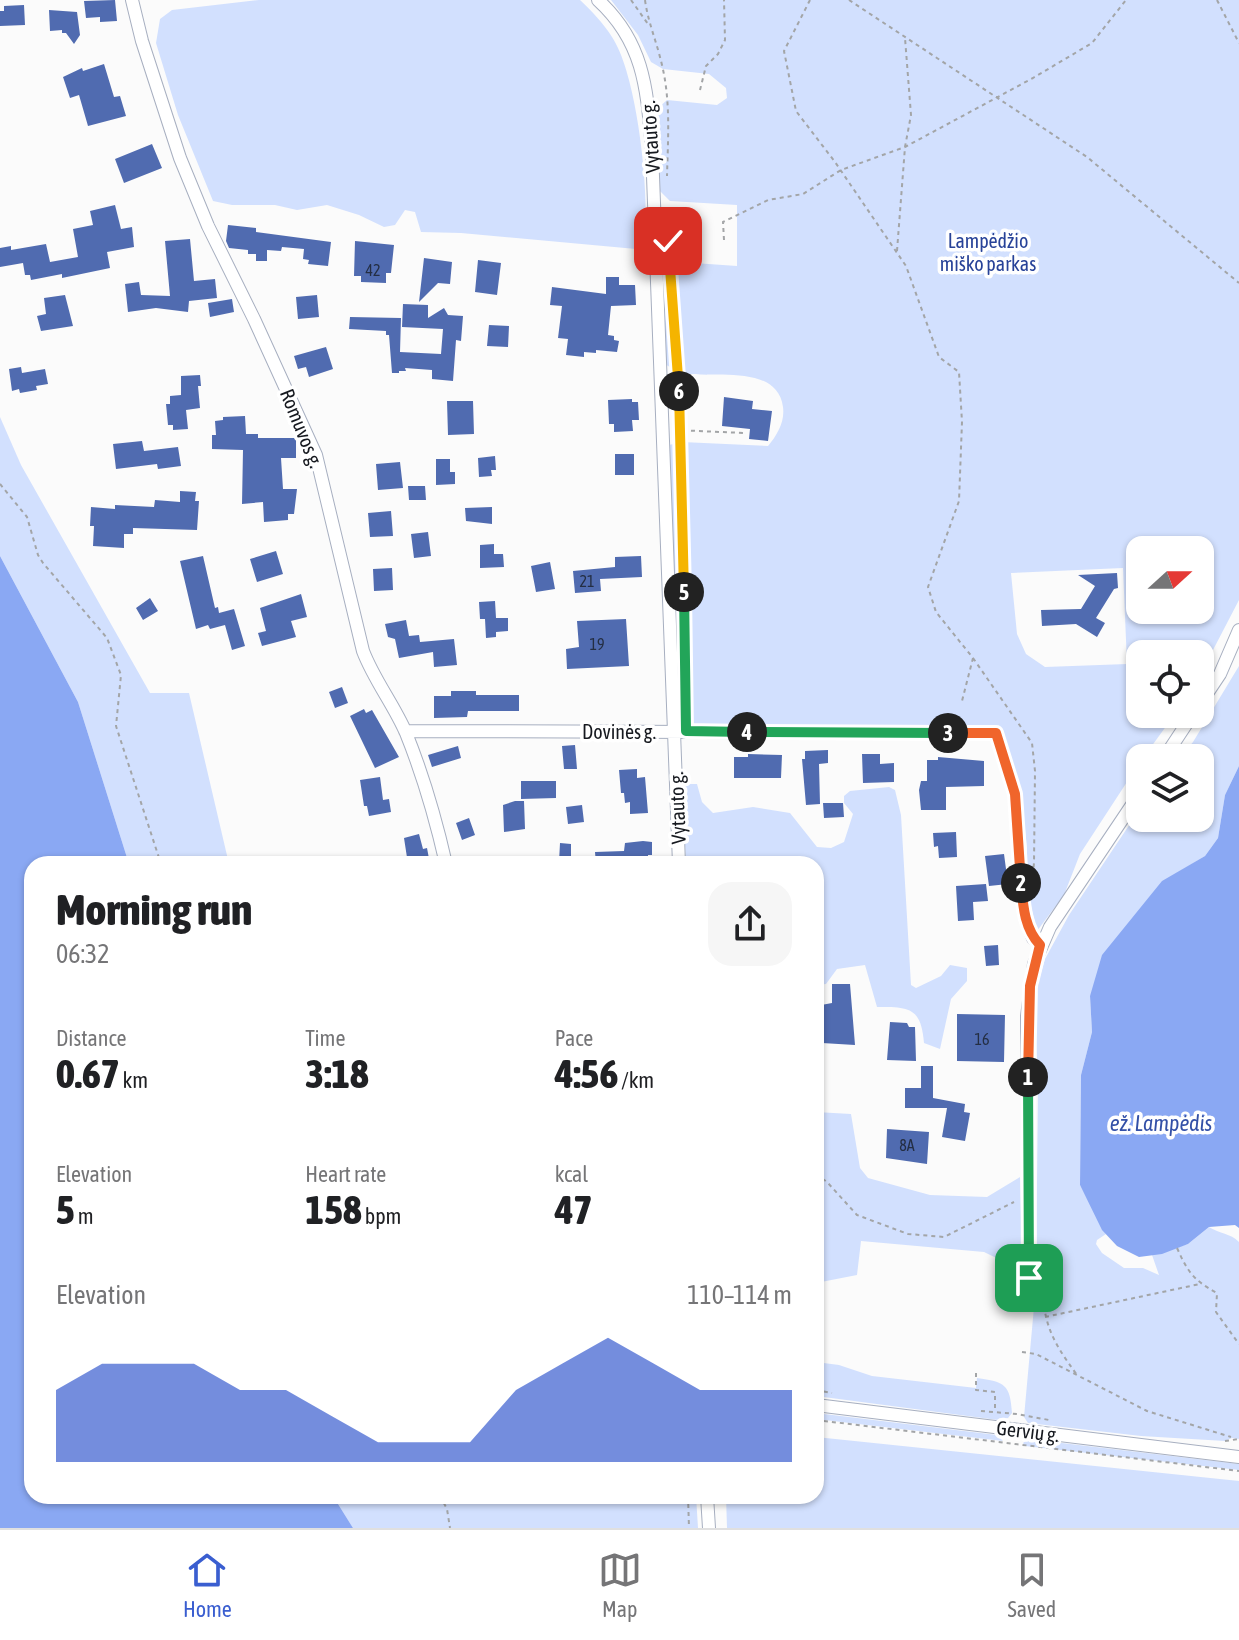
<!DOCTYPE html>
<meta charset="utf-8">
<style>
:root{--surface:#fff;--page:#f6f6f6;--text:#202124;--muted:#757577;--line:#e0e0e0;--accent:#3a5ed0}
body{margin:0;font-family:"Asap Condensed",sans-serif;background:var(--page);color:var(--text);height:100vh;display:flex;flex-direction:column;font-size:30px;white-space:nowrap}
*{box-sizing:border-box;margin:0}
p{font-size:26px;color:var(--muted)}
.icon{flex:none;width:44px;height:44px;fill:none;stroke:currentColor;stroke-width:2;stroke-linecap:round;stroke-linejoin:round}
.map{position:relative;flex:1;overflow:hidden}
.drawer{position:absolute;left:24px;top:856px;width:800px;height:648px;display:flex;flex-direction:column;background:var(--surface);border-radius:24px;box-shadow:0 2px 6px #0004}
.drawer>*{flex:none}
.needle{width:52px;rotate:69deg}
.tools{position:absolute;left:1126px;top:536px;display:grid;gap:16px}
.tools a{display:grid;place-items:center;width:88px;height:88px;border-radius:16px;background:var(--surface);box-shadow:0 2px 6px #0004;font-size:40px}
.pin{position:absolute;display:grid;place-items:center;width:68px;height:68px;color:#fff;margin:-34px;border-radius:16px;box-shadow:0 4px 12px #0006}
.km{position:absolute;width:40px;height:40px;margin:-20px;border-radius:50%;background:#222;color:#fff;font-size:22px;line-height:40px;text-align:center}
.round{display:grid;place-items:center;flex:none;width:84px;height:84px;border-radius:24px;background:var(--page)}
.summary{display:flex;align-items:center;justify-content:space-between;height:136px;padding:0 32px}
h1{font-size:44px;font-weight:800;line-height:60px}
.metrics{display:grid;grid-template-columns:repeat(3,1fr);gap:12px;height:136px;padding:8px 32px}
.metrics div{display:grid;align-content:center}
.metrics b{font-size:40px;font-weight:800}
.metrics small{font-size:22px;font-weight:400}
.metrics p{font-size:22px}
.chart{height:224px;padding:16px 32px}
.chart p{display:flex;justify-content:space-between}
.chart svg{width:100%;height:144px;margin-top:8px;fill:var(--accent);opacity:.7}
.menu{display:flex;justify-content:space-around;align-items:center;height:112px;border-top:2px solid var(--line);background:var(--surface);font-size:22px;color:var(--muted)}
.menu a{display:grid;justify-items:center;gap:4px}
.menu .active{color:var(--accent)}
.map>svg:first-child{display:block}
</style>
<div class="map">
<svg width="1239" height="1528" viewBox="0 0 1239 1528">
<rect width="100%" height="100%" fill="#fbfbfb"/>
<!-- green -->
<path fill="#d2e0fe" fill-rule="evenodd" d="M 259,0 L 580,0 C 591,10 604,24 612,37 C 638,76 651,201 644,247 L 636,249 L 461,233 L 421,232 L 415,212 L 405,210 L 395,225 L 384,227 L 359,215 L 327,205 L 297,210 L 275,205 L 232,205 L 213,201 L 178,115 L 156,43 L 160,19 L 172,10 Z
M 611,0 L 1239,0 L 1239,600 L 1200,675 L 1200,654 L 1140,654 L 1140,714 L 1175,714 L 1143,758 L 1140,758 L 1140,762 L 1080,854 L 1064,895 L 1037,931 L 1027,890 L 1027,848 L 1021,793 L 998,728 L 966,725 L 685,725 L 680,721 L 669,445 L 682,442 L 768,446 C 777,435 785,422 783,407 C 777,363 713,379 682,373 C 676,371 670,367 665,364 L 663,283 L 680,262 L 737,266 L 737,205 L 670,201 L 659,190 L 657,109 L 667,100 L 717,105 L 727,98 L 726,88 L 709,74 L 663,69 L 651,62 L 638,35 ZM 1140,550 L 1200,550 L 1200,610 L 1140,610 ZM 1123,568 L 1127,664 L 1045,667 L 1026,654 L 1017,634 L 1011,573 Z
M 0,417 L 21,465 L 150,693 L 189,693 L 229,864 L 129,864 L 78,702 L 0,556 Z
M 1239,666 L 1239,766 L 1225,795 L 1218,838 L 1205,856 L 1162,882 L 1090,996 L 1092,1032 L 1081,1075 L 1080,1185 L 1106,1234 L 1097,1240 L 1096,1244 L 1102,1253 L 1124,1268 L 1143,1268 L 1159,1275 L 1152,1255 L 1188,1244 L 1209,1227 C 1220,1234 1230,1233 1239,1242 L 1239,1439 L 1232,1438 L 1225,1441 L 1141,1436 L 1028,1423 L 1024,1417 L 1036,1285 L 1038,1081 L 1034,997 L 1045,959 L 1069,915 L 1140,809 L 1140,818 L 1200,818 L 1200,758 L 1180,758 L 1193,742 Z
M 682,784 L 697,784 L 702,802 L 713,813 L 753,807 L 790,813 L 817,847 L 831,848 L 844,842 L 853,814 L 844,803 L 844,796 L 850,791 L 889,787 L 895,790 L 901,815 L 911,985 L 916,988 L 941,976 L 950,965 L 967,968 L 967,981 L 951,999 L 940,1049 L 924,1043 C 921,1007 909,1007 877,1007 L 865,965 L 837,969 L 826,984 L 816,985 L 816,864 L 686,864 Z
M 816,1112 L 851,1114 L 860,1168 L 868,1178 L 930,1195 L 987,1197 L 1020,1177 L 1022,1255 L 1017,1262 L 1009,1264 L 984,1252 L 861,1241 L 857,1275 L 816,1283 Z
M 816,1362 L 839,1365 L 872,1376 L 976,1388 L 977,1378 C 1005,1382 1010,1384 1012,1413 L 1008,1418 L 998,1420 L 816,1396 Z
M 816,1413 L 997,1435 L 1003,1441 L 816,1419 Z
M 816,1437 L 1239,1481 L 1239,1528 L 727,1528 L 726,1496 L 816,1496 Z
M 1028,1439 L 1239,1464 L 1239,1470 L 1025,1446 L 1023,1443 Z
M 333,1496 L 696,1496 L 698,1528 L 353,1528 Z"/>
<!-- water -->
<path fill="#8aa8f3" d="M 0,556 L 78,702 L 129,864 L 32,864 L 32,1496 L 333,1496 L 353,1528 L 0,1528 Z
M 1239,766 L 1239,1228 L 1235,1225 L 1209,1227 L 1188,1244 L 1162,1254 L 1139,1257 L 1117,1246 L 1102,1230 L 1080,1185 L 1081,1075 L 1092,1032 L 1090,996 L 1102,955 L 1162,881 L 1205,856 L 1218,838 L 1225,795 Z"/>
<!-- building -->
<path fill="#506bb0" d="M 115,0 L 117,21 L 100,22 L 100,17 L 86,18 L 84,1 Z
M 24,5 L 25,25 L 0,26 L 0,11 L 4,11 L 4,6 Z
M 49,10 L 77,12 L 80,35 L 74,44 L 66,33 L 62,33 L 62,30 L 50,31 Z
M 104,64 L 114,97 L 120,96 L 126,116 L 88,126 L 79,95 L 70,98 L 63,77 L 82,68 L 83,71 Z
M 152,144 L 162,168 L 124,183 L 115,159 Z
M 115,205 L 121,229 L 132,227 L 134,247 L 107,252 L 110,268 L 62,278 L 62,274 L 31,280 L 30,275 L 25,275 L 23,263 L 0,267 L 0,248 L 11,246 L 11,250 L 46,244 L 50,262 L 78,257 L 73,229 L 93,225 L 90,211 Z
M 228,225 L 256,228 L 256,232 L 331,242 L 328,266 L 308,264 L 309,260 L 303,259 L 304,249 L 282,247 L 281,251 L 267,250 L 267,261 L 256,261 L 256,254 L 248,254 L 248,250 L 229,248 L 226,241 Z
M 190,239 L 194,281 L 215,279 L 217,298 L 189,301 L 188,312 L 156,308 L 128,312 L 125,284 L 139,282 L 141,295 L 170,296 L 165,241 Z
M 355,241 L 394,245 L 391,273 L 386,273 L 386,283 L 361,282 L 361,276 L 354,276 Z
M 424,258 L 452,262 L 450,284 L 438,283 L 419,302 Z
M 478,260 L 501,263 L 497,295 L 475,292 Z
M 606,277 L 619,277 L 619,285 L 635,285 L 636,305 L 611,306 L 608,335 L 614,336 L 614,340 L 619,341 L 617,352 L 596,350 L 596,353 L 584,352 L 584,357 L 566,355 L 568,339 L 558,338 L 562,306 L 550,305 L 552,287 L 606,294 Z
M 65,295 L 73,326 L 41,331 L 37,316 L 46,314 L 44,298 Z
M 317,295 L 319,317 L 298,319 L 296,297 Z
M 232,299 L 234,312 L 210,317 L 208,303 Z
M 403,304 L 428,305 L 428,318 L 444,308 L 448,315 L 463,316 L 461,341 L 456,340 L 453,381 L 432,379 L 432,370 L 405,368 L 406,371 L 399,371 L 399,373 L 392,373 L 389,335 L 386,335 L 386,331 L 349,329 L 350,317 L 401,318 L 400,352 L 441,354 L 443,329 L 402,327 Z
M 489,325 L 509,326 L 508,347 L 487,346 Z
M 326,347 L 333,369 L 309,377 L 306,367 L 298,369 L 294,356 Z
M 21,367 L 22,373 L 45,369 L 48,384 L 36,386 L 37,390 L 20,393 L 19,389 L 12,391 L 9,369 Z
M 200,375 L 201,386 L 198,386 L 200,408 L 186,410 L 188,429 L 173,430 L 173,425 L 168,425 L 166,404 L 170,404 L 170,396 L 181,395 L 181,376 Z
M 724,397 L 753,401 L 752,409 L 772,411 L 768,441 L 749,439 L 750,429 L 722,426 Z
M 632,399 L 632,402 L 638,402 L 639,420 L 632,420 L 633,431 L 614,432 L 614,424 L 609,424 L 608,400 Z
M 447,401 L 473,401 L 474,434 L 448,435 Z
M 245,416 L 246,434 L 258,434 L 258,438 L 296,438 L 296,458 L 281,458 L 283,489 L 297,489 L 294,514 L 288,514 L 288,520 L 264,522 L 263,502 L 242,504 L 243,450 L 212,449 L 212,435 L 216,435 L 215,421 L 223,420 L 223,417 Z
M 142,441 L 144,451 L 178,447 L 181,466 L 158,469 L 157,464 L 116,469 L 113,444 Z
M 615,454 L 634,454 L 634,475 L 615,475 Z
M 495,456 L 496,470 L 491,470 L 492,476 L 479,477 L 478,458 Z
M 436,459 L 450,459 L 450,472 L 455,472 L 455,484 L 436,485 Z
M 400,462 L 403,488 L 378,490 L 376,464 Z
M 408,486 L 425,486 L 426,500 L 409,500 Z
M 180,491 L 196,492 L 195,501 L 199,501 L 197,530 L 133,528 L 133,534 L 124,534 L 124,548 L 93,546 L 94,526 L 90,526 L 91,507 L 115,509 L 115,505 L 154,507 L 155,500 L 180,502 Z
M 492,507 L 492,524 L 466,521 L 465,508 Z
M 391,511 L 393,536 L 370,537 L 368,513 Z
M 428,532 L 431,556 L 414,558 L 411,534 Z
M 494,544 L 494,554 L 503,554 L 504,567 L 480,568 L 480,545 Z
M 276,551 L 283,574 L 257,582 L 250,559 Z
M 203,556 L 215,608 L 218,607 L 219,613 L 234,609 L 245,646 L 232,650 L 225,625 L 210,629 L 208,625 L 196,629 L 180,561 Z
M 641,556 L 642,577 L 600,579 L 601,591 L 575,593 L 573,571 L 615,567 L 615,557 Z
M 550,562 L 555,589 L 536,592 L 531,566 Z
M 392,568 L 393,590 L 374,591 L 373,569 Z
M 1117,573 L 1118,588 L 1114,589 L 1096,618 L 1105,623 L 1097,637 L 1076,624 L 1042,626 L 1041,610 L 1081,609 L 1095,586 L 1078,575 Z
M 301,594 L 307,617 L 291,621 L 296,637 L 262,646 L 258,633 L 266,631 L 260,608 Z
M 150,598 L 158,611 L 143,620 L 136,608 Z
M 495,601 L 496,618 L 508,618 L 508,631 L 496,632 L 496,637 L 486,638 L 485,619 L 480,619 L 479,602 Z
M 626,619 L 629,666 L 567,669 L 566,649 L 579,647 L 577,621 Z
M 406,620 L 409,636 L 419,635 L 420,642 L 454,639 L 457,665 L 434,667 L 433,652 L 399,658 L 395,639 L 388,637 L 385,624 Z
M 342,687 L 348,703 L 335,708 L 329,692 Z
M 451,691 L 476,691 L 476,695 L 519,695 L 519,711 L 468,711 L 467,717 L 434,718 L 434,696 L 451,696 Z
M 364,709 L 366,713 L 372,710 L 399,757 L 375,768 L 350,716 Z
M 575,745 L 577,769 L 564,769 L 562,746 Z
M 458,746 L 461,758 L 432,767 L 428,755 Z
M 828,750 L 828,763 L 819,764 L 820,804 L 806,805 L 802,759 L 805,759 L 805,751 Z
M 748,754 L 782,755 L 781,778 L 734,778 L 734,757 L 748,757 Z
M 862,754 L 880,754 L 880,764 L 894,763 L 894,782 L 863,783 Z
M 938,757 L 984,761 L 984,786 L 946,787 L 946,810 L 921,810 L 919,790 L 921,781 L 927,781 L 927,760 L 938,760 Z
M 637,769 L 637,778 L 645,777 L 648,813 L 630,814 L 630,802 L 625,803 L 624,793 L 621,793 L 619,770 Z
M 380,777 L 383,800 L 389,799 L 391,812 L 369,816 L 367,806 L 364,806 L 360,780 Z
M 521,781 L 556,781 L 556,798 L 521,799 Z
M 515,801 L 524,801 L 525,829 L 504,832 L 503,805 Z
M 823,803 L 843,803 L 844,817 L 824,818 Z
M 582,805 L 584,822 L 568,824 L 566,807 Z
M 469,818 L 475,835 L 462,840 L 456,823 Z
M 956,832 L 957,857 L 939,858 L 938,846 L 934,847 L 933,833 Z
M 419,834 L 423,849 L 427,848 L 430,864 L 408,864 L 404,838 Z
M 643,841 L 652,842 L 652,855 L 648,855 L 648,861 L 643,861 L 643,864 L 596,864 L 595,852 L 624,851 L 625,843 Z
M 560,843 L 571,844 L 571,862 L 559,862 Z
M 1004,854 L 1008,884 L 989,886 L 985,856 Z
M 986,884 L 988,901 L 973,902 L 974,920 L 958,921 L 956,886 Z
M 998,945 L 999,965 L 986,966 L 984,946 Z
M 832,984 L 850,984 L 855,1045 L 822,1043 L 822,1033 L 816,1033 L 816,1006 L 832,1003 Z
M 957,1014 L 1005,1015 L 1004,1062 L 957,1061 Z
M 890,1022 L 907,1023 L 909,1027 L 915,1027 L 916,1061 L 887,1060 Z
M 921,1066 L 933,1066 L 933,1098 L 965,1104 L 964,1112 L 970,1113 L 965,1141 L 942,1137 L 947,1108 L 905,1108 L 905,1088 L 921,1088 Z
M 887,1129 L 929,1132 L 927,1164 L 886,1158 Z"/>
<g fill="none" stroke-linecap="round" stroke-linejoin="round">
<defs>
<path id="minor" d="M 132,0 L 142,41 L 180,158 L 208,226 L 254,319 L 316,455 L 363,651 C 374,680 394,705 406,733 C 423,775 436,820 446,864
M 598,0 C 645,43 647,91 652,150 L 679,864
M 1200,704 L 1220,674 L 1239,630
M 405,731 L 979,733
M 1164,758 L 1193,714
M 1028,926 L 1033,938 L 1040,945
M 1029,1278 L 1027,1016 L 1034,964 L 1050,927 L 1140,793
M 816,1405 L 1239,1457
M 707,1496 L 709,1528"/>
</defs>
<!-- minor casing -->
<use href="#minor" stroke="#a7afc0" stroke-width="14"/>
<!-- path -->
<path stroke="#a3a5a7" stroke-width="2" stroke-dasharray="4 4" stroke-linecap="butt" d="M 631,0 L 648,24
M 645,0 C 648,22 656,40 661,61 C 671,99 668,138 667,176
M 810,0 L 784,51 L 796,111 L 835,162 L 906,266 L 939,357 L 959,372 L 962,422 L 959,501 L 928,587 L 936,612 L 973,658 L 962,701
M 849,0 L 1087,157 L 1239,283
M 1217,0 L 1239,43
M 700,90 L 706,66 L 718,54 L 725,40 L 724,0
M 724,240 L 723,222 L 768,200 L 803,194 L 841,170 L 905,147 L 1033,78 L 1092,43 L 1126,0
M 897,251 L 905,147 L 911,115 L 905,38
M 671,274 L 682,442 L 684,627
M 675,430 L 744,433
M 0,484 L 27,517 L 38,555 L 43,563 L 107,638 L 121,675 L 116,726 L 161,864
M 973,658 L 1032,743 L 1035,771 L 1034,863 L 1029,912
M 993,733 L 996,733 L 1015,794 L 1024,912
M 816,1174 L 827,1182 L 857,1215 L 908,1234 L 944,1237 L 1014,1202
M 1177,1248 C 1188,1272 1193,1280 1217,1293 L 1216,1312 L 1239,1344
M 1041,1282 C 1045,1327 1051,1339 1077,1375
M 1045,1317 L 1200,1284
M 1022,1352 L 1036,1354 L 1147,1411 L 1231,1437
M 976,1373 L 976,1390 L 995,1392 L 995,1410
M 816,1390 L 832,1393
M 981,1411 L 1017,1414 L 1049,1420
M 816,1420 L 1239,1471
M 1225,1441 L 1239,1439
M 440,1496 L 447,1509 L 450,1528
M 688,1496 L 689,1528"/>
<!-- minor -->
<use href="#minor" stroke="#fff" stroke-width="12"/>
</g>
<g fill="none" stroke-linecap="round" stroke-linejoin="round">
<defs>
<path id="split-1" d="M 1028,1077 L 1029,1278"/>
<path id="split-2" d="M 1021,883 C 1023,905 1024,928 1040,945 L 1030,986 L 1028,1077"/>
<path id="split-3" d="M 948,733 L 996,733 L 1015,794 L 1021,883"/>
<path id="split-4" d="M 747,732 L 948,733"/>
<path id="split-5" d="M 684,592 L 686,731 L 747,732"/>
<path id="split-6" d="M 679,391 L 684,592"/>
<path id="split-7" d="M 668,241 L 679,391"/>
</defs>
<!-- split-1 casing -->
<use href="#split-1" stroke="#fff" stroke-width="16"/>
<!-- split-2 casing -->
<use href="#split-2" stroke="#fff" stroke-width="16"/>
<!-- split-3 casing -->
<use href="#split-3" stroke="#fff" stroke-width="16"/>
<!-- split-4 casing -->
<use href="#split-4" stroke="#fff" stroke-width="16"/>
<!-- split-5 casing -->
<use href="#split-5" stroke="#fff" stroke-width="16"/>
<!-- split-6 casing -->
<use href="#split-6" stroke="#fff" stroke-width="16"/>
<!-- split-7 casing -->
<use href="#split-7" stroke="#fff" stroke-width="16"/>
<!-- split-1 -->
<use href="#split-1" stroke="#22a559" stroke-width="10"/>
<!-- split-2 -->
<use href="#split-2" stroke="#f0652b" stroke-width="10"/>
<!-- split-3 -->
<use href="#split-3" stroke="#f0652b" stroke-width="10"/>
<!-- split-4 -->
<use href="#split-4" stroke="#22a559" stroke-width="10"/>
<!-- split-5 -->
<use href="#split-5" stroke="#22a559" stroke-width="10"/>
<!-- split-6 -->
<use href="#split-6" stroke="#f5b400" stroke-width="10"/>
<!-- split-7 -->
<use href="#split-7" stroke="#f5b400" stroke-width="10"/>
</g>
<g text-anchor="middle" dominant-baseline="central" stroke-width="7" stroke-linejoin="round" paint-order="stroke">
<!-- number labels -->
<g font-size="16" fill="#242e43">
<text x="373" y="270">42</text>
<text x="587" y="581">21</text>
<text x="597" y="644">19</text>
<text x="982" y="1039">16</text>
<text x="907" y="1145">8A</text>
</g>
<!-- street labels -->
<g font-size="20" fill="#16191f" stroke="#fff">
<text transform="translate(650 137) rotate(-94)">Vytauto g.</text>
<text transform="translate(302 428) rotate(68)">Romuvos g.</text>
<text x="619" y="731">Dovinės g.</text>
<text transform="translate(677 808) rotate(-92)">Vytauto g.</text>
<text transform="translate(1028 1431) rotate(7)">Gervių g.</text>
</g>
<!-- park labels -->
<g font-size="20" fill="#274298" stroke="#fff">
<text x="988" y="240">Lampėdžio<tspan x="988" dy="23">miško parkas</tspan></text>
</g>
<!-- water labels -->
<g font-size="22" font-style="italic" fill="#3350a7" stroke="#fff">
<text x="1161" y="1123">ež. Lampėdis</text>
</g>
</g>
</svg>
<div class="tools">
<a><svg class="needle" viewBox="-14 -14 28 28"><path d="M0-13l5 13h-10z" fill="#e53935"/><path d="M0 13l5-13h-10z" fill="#757577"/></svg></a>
<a><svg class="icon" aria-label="locate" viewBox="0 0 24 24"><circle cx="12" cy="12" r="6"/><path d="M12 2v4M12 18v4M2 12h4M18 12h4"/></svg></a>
<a><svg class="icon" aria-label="layers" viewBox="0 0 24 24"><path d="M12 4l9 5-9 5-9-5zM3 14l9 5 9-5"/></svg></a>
</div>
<div class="pin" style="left:1029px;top:1278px;background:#1e9e55"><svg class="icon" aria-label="arrive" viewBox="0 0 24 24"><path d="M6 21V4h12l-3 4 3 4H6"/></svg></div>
<div class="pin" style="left:668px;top:241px;background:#d93025"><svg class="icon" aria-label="check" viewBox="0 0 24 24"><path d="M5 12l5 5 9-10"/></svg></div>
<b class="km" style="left:1028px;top:1077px">1</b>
<b class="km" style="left:1021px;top:883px">2</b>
<b class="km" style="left:948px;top:733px">3</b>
<b class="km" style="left:747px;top:732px">4</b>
<b class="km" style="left:684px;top:592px">5</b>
<b class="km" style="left:679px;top:391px">6</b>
<section class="drawer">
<div class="summary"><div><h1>Morning run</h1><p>06:32</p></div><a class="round"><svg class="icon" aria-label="share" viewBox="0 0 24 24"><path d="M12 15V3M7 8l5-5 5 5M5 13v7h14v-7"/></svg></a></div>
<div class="metrics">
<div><p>Distance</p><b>0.67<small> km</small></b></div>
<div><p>Time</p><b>3:18</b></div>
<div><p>Pace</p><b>4:56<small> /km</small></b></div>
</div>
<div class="metrics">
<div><p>Elevation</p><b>5<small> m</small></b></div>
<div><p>Heart rate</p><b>158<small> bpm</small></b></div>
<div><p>kcal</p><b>47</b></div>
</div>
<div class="chart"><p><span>Elevation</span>110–114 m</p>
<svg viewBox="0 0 160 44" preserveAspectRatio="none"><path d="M0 44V22L10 14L20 14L30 14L40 22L50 22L60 30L70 38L80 38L90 38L100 22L110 14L120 6L130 14L140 22L150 22L160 22V44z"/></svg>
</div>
</section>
</div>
<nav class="menu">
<a class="active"><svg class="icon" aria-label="home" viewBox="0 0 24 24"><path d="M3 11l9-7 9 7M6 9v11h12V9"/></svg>Home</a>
<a><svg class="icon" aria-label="map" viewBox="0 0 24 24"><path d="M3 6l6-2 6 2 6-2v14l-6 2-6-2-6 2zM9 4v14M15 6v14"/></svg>Map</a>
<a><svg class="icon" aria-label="saved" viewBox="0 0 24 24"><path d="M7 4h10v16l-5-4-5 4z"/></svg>Saved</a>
</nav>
